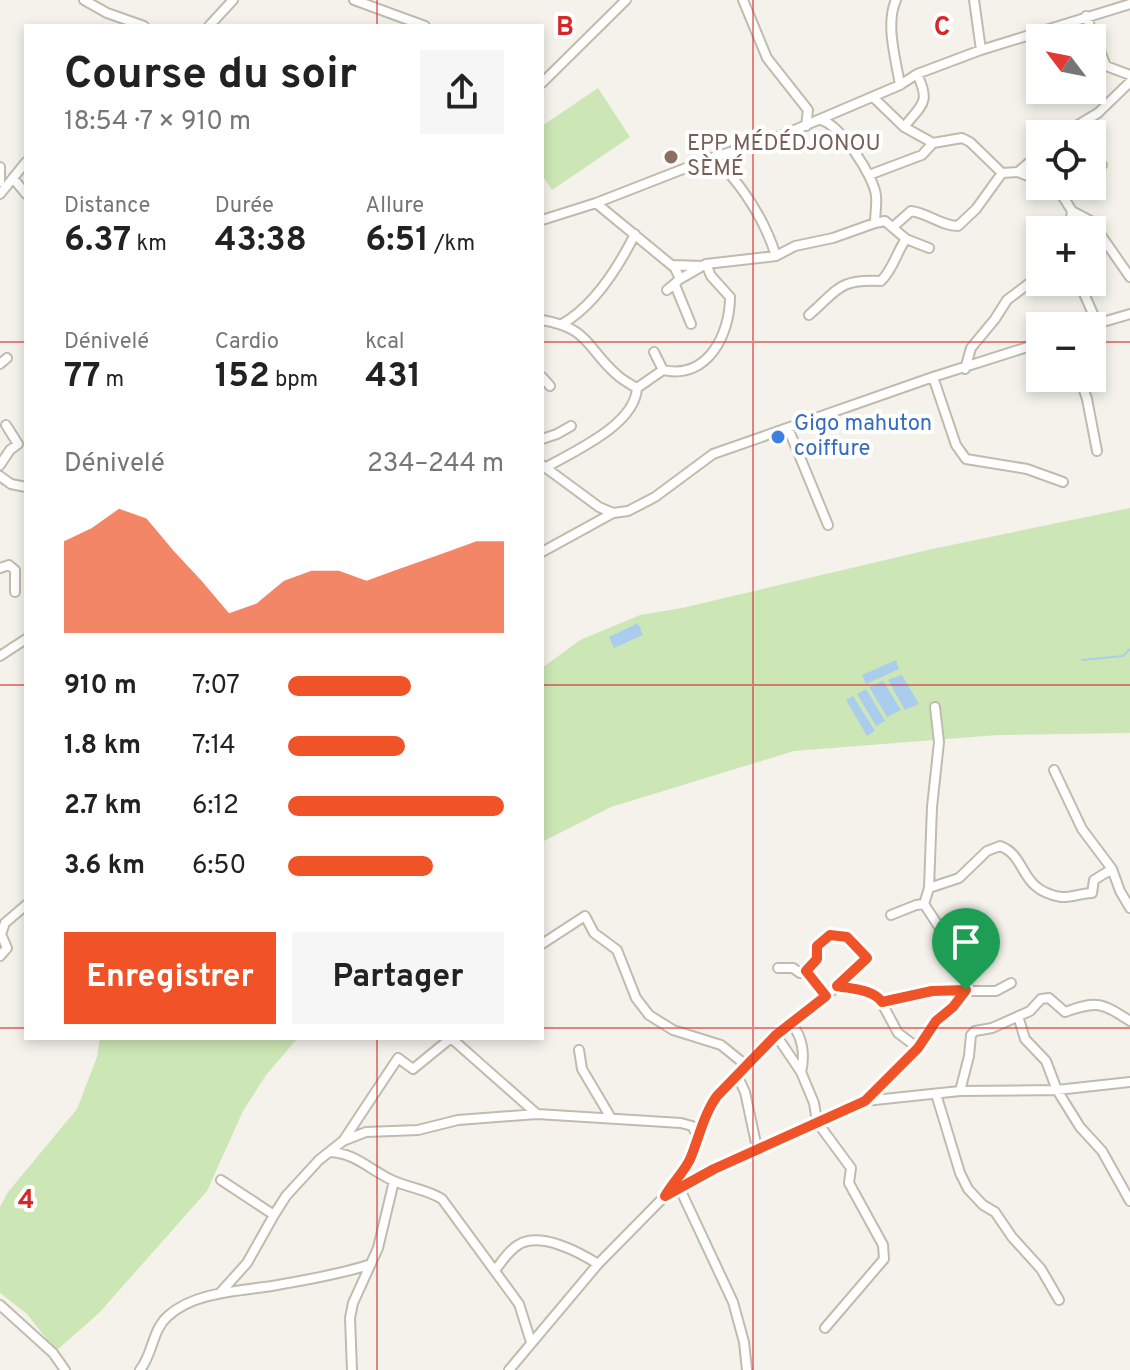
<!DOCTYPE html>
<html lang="fr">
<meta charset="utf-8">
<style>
:root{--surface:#fff;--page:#f6f6f6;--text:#222;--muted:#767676;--accent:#ef5327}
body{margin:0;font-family:Overpass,sans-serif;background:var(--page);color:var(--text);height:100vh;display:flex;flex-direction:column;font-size:30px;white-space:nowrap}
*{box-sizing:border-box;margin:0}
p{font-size:26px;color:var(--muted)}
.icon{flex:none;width:44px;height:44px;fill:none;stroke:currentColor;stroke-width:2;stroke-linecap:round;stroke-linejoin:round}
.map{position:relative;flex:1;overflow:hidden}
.details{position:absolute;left:24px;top:24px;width:520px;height:1016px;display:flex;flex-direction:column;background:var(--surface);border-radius:0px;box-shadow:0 4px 12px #0003}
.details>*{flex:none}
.needle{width:52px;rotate:302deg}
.tools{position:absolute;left:1026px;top:24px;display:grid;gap:16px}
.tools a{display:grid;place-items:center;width:80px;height:80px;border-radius:0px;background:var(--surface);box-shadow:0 4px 12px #0003;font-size:40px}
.pin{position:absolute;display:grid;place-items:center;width:68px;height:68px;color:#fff;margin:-82px -34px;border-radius:50% 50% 50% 0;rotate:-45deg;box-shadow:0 0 8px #0007}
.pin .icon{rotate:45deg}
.round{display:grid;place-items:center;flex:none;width:84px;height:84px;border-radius:0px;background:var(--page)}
.overview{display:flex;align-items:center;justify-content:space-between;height:136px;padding:0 40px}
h1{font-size:44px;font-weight:700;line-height:60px}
.figures{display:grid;grid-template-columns:repeat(3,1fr);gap:12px;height:136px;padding:8px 40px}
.figures div{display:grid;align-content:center}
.figures b{font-size:34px;font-weight:700}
.figures small{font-size:22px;font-weight:400}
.figures p{font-size:22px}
.chart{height:224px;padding:16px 40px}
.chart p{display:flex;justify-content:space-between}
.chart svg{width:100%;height:144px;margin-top:8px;fill:var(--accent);opacity:.7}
.primary-button{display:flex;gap:16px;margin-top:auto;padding:16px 40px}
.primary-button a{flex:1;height:92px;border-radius:0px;background:var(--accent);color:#fff;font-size:32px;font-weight:700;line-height:92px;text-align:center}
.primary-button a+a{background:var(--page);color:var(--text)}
ul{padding:0 40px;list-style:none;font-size:26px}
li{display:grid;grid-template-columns:128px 96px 1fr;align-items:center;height:60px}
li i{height:20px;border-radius:10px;background:var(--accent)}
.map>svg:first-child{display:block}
</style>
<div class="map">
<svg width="1130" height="1370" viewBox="0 0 1130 1370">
<rect width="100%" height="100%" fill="#f4f2eb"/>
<!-- green -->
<path fill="#cde6b6" d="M 598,88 L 630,137 L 552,190 L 542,175 L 542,126 Z
M 1130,508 L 1130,733 L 998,735 L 794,751 L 611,807 L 542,842 L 542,668 L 580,640 L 640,615 L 682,608 L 932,549 Z
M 100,1038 L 298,1038 L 266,1075 L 243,1111 L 207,1191 L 99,1313 L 56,1351 L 27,1314 L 0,1293 L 0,1207 L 8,1192 L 77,1109 L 97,1057 Z"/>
<!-- water -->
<path fill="#abcded" d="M 638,623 L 643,635 L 614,648 L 609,637 Z
M 896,660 L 899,669 L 866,684 L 862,675 Z
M 902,675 L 919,704 L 905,710 L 888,680 Z
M 883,681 L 901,710 L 887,717 L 869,687 Z
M 866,689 L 885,721 L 876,726 L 857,694 Z
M 853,696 L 875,731 L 867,736 L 846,700 Z"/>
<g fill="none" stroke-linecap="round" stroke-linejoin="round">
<!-- stream -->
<path stroke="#abcded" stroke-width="2" d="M 1082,660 L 1123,656 L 1130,649"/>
<defs>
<path id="minor" d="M 84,0 L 107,13 L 144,26
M 354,0 L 425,26
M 743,0 L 767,58 L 808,110 L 806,126
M 896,0 C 885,24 896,60 900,85
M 974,0 L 981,50
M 1086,16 L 1106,66 L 1130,75
M 209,26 L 233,0
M 542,83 L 626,0
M 873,97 L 904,127 L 933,143 L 962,138 L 970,142 L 1002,173 L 1018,172 L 1040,153
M 820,120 C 839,122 875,178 876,196 C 877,205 875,214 875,223 L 885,221 L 906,239 L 929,248
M 904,127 C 922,104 931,103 917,74
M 1063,134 L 1098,113 L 1130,82
M 714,157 C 742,185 764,218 776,256
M 0,167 L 0,182
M 1018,172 L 1040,181
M 869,175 L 922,155 L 933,143
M 13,178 L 26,194
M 1092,180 L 1102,165
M 1050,186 L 1060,192 L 1083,186
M 1060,192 L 1072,211 L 1069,230
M 0,194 L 26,162
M 596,203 L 675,268 L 680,279
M 1072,211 L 1091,221 L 1130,277
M 542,220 L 596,203 L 714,157 L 778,137 L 900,85 L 917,74 L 981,50 L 1130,4
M 893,227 L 911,211 C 928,213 941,226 958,226 L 976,209 L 1002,173
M 672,265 L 704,266
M 1079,282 L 1097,323
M 675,285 L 691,324
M 667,290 L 680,279 L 706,264 L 776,256 L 795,246 L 833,238 L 875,223
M 809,315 C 839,289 838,279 881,281 C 894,268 896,253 906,239
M 542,320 C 589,328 586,347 616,374 C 622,380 630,384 637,388 L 663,370 C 708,380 730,334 730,297 L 711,276 L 706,264
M 562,324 C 594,306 619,266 635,234
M 1089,326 L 1130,314
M 654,352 L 663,370
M 0,364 L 7,358
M 965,369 L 971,348 L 995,319 L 1007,300 L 1040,275
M 542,377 L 550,386
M 933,377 L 956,445 L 966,459 L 1027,469 L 1063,482
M 1080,378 L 1087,399 L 1097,451
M 788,428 L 828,525
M 542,439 L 557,434 L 571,426
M 0,465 L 10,450 L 18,444 L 6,425
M 542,465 L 599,507 L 613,513 L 628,511 L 655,497 L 713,454 L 933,377 L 1040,343
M 545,468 C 574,451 635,425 637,388
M 0,476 L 11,484 L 26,487
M 542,552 L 613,513
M 0,568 L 9,565 L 15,570 L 15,592
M 0,656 L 26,639
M 1054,770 L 1082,829 L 1112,869 L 1120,891 L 1130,908
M 929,888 L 959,878 L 987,851 L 1000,846 C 1028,856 1018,890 1061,897 C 1070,898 1082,893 1092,893 L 1094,880 L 1112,869
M 891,915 L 916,905 L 924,904
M 542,944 L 585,916 L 594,933 L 617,950 L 636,998 L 649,1015 L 673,1030 L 721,1045 L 747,1066
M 0,956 L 7,948 L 1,934 L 5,923 L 26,905
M 778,968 L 793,968 L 800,973 L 806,971 L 826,996
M 837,986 L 878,996 L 898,1033 L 918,1048
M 882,1002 L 932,991 L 996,991 L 1011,983
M 1018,1016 L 1025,1039 L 1046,1061 L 1057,1090 L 1080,1127 L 1102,1151 L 1130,1201
M 792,1025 C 803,1037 805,1056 801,1072
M 776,1035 L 801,1072 L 814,1103 L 817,1122 L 851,1168 L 849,1183 L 883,1245 L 884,1259 L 825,1328
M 451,1038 L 537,1114 L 681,1123 L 692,1126 L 698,1137
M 579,1050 L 582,1069 L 611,1118
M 737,1075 L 745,1092 L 757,1148
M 960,1091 L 969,1056 L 971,1035 L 975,1031 L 992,1028 L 1030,1011 L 1041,999 L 1049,998 L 1065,1012 C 1097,1000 1102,1003 1130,1021
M 936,1094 L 960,1173 L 968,1189 L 983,1205 L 995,1212 L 1012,1237 L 1041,1269 L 1059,1300
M 866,1100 L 918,1048 L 936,1021 L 962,997 L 968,978 L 966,968 L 924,904 L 929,888 L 932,807 L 939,742 L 935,707
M 343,1141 L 398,1058 L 413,1069 L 451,1038
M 330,1152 C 356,1153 371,1171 394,1181 C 410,1188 428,1190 442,1199 L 519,1304 L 531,1342
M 221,1180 L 274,1215 L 286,1196 L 319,1160 L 343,1141 L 366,1132 L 418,1130 L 458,1120 L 537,1114
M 679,1187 L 733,1302 L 744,1342 L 747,1370
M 665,1195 C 672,1183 681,1174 688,1163 C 701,1142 702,1116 717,1096 L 776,1035 L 826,996 L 867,958 L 847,937 L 830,935 L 817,946 L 817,959 L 806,971
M 495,1270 C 502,1262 508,1251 518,1245 C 540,1231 579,1252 598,1264
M 220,1293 L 247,1263 L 274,1215
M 0,1305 L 53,1353 L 65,1370
M 140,1370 C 153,1354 152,1330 168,1316 C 194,1292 239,1291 272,1286 C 304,1280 338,1275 368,1265
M 352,1370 L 350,1318 L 353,1303 L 378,1248 L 394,1181
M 509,1370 L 598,1264 L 665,1196 L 757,1148 L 865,1101 L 960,1091 L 1057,1090 L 1130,1082"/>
</defs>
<!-- minor casing -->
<use href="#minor" stroke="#c0bbad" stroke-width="12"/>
<!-- minor -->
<use href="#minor" stroke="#fff" stroke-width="8"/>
</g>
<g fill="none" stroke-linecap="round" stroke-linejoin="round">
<defs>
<path id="route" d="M 830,935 L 847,937 L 867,958 L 837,986 C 852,989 873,989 882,1002 L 932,991 L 966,990 L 953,1007 L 936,1021 L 918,1048 L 865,1101 L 714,1169 L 665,1196 C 672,1183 686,1170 691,1157 C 699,1137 704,1114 717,1096 L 776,1035 L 826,996 L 806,971 L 817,959 L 817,946 Z"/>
</defs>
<!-- route casing -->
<use href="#route" stroke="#fff" stroke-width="16"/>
<!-- route -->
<use href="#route" stroke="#ef5327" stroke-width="10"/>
</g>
<!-- grid -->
<path fill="none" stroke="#d62828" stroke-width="2" stroke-opacity="0.55" d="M 377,0 L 377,26M 753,0 L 753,1370M 0,342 L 26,342M 542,342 L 1040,342M 1092,342 L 1130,342M 0,685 L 26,685M 542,685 L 1130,685M 0,1028 L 26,1028M 542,1028 L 1130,1028M 377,1038 L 377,1370"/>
<!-- markers -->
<circle fill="#8d6e63" stroke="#fff" stroke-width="3" cx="671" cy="157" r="8"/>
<circle fill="#3f7fe0" stroke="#fff" stroke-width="3" cx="778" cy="437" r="8"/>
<g text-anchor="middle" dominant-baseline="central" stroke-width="8" stroke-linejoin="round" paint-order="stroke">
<!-- education labels -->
<g font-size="22" fill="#785e54" stroke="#fff" text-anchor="start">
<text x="687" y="144">EPP MÉDÉDJONOU<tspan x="687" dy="25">SÈMÉ</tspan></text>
</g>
<!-- shop labels -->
<g font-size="22" fill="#366cbe" stroke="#fff" text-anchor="start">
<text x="794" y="424">Gigo mahuton<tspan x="794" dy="25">coiffure</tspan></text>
</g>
</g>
<g font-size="26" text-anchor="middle" font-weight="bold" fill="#d62828" stroke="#fff" stroke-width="8" stroke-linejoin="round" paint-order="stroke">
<text x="565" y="35">B</text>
<text x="942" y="35">C</text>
<text x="26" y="1208">4</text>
</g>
</svg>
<div class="tools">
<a><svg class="needle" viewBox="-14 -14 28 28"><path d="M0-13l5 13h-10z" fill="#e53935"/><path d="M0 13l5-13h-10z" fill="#767676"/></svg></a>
<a><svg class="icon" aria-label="locate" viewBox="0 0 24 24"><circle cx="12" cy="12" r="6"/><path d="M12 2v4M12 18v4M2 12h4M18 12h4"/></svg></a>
<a>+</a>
<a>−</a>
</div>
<div class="pin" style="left:966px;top:990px;background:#1e9e55"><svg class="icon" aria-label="arrive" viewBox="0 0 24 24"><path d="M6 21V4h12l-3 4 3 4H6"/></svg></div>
<section class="details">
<div class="overview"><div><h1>Course du soir</h1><p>18:54 · 7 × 910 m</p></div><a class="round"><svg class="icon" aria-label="share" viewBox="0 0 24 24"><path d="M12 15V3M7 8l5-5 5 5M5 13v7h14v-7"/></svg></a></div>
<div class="figures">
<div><p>Distance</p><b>6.37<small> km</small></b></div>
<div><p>Durée</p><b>43:38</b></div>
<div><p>Allure</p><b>6:51<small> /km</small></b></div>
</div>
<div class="figures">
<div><p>Dénivelé</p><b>77<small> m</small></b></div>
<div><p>Cardio</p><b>152<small> bpm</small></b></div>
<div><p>kcal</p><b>431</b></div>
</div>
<div class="chart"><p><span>Dénivelé</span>234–244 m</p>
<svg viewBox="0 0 160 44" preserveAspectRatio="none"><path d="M0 44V16L10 12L20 6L30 9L40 19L50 28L60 38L70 35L80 28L90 25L100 25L110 28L120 25L130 22L140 19L150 16L160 16V44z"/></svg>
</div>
<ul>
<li><b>910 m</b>7:07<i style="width:57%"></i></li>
<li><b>1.8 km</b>7:14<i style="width:54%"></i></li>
<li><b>2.7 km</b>6:12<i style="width:100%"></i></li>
<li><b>3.6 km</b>6:50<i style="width:67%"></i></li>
</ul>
<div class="primary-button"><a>Enregistrer</a><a>Partager</a></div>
</section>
</div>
